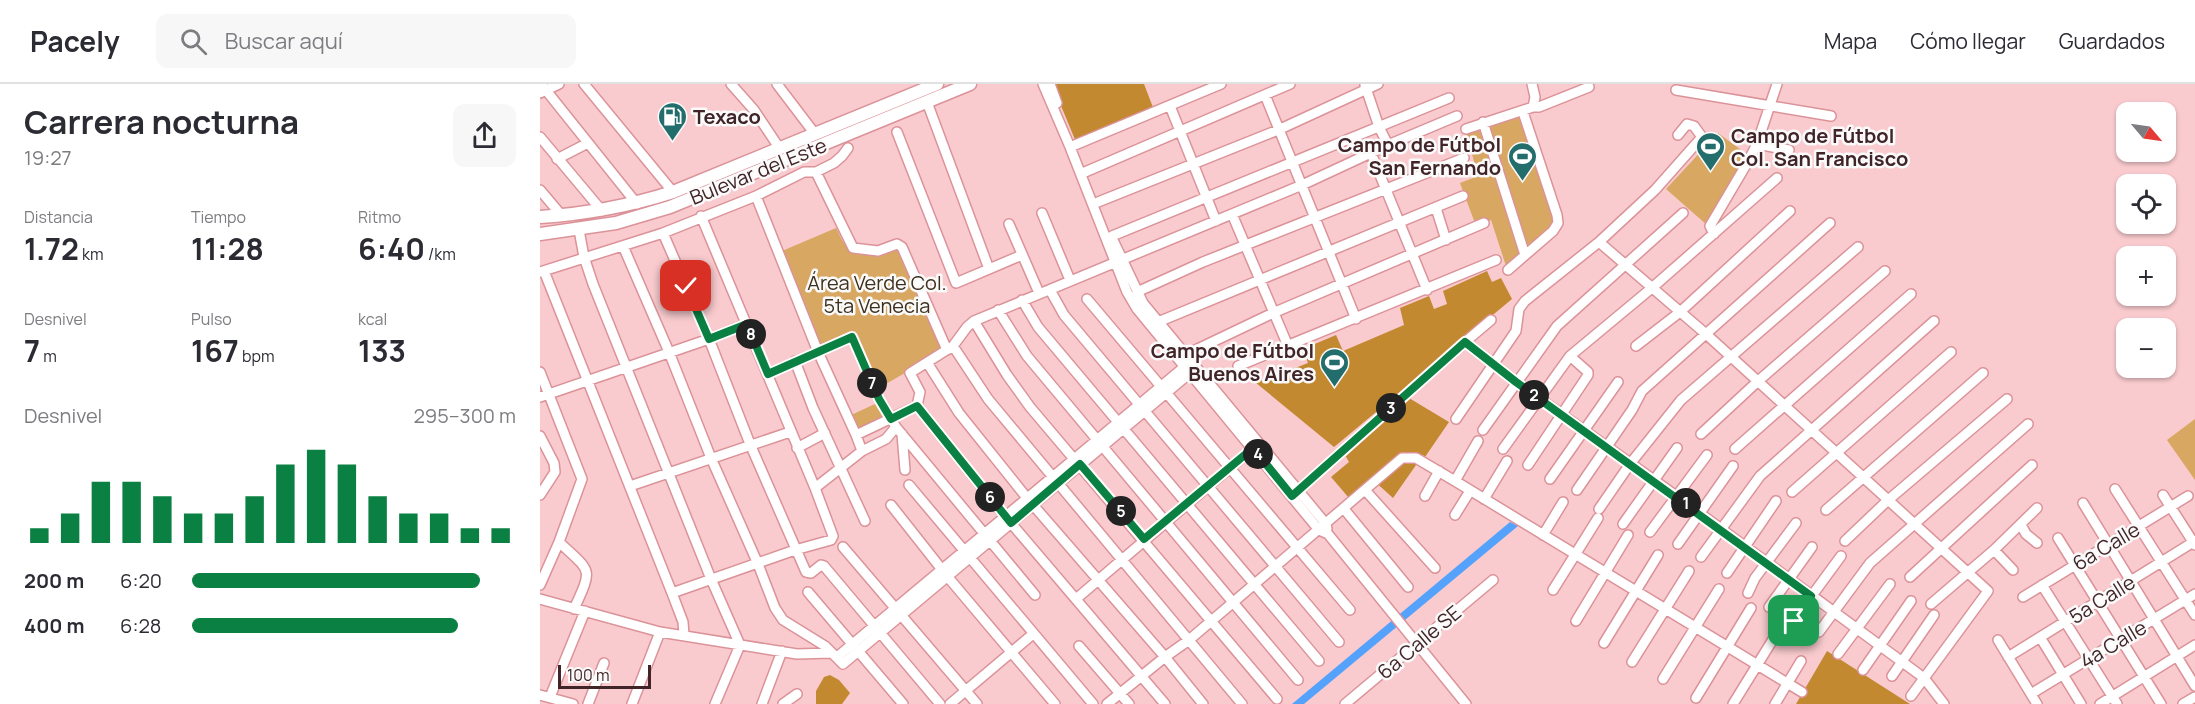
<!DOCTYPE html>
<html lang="es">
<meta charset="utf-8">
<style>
:root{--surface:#fff;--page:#f7f7f7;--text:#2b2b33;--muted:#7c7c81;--line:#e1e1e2;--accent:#0b8043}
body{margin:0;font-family:Manrope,sans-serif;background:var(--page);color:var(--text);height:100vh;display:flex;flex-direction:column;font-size:22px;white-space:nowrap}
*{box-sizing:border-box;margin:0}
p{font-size:20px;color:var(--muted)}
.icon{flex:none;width:33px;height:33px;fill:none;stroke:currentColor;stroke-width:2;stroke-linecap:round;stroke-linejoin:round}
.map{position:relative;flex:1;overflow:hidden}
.sheet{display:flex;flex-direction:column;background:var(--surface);width:540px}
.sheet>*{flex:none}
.needle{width:39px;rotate:119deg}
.tools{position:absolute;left:1576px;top:18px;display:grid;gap:12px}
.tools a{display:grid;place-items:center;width:60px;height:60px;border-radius:12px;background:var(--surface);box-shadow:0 2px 4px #0004;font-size:30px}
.scale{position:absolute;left:18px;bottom:15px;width:93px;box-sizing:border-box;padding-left:6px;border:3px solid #402427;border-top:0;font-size:16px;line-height:21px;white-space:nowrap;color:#402427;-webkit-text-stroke:4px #fafafa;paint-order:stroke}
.pin{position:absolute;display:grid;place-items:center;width:51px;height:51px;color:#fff;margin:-26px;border-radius:12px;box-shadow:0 3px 9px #0006}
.km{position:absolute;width:30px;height:30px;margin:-15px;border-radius:50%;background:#222;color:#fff;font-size:16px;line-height:30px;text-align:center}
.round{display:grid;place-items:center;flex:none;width:63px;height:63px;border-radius:12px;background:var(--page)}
.overview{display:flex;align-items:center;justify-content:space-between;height:102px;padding:0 24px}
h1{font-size:33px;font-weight:700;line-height:45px}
.figures{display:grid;grid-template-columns:repeat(3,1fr);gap:9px;height:102px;padding:6px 24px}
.figures div{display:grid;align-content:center}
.figures b{font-size:30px;font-weight:700}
.figures small{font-size:16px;font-weight:400}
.figures p{font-size:16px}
.chart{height:168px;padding:12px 24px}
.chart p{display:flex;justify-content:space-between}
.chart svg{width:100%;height:108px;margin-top:6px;stroke:var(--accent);stroke-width:6}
ul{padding:0 24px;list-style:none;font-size:20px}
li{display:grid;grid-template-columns:96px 72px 1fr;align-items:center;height:45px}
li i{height:15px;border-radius:8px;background:var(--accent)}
header{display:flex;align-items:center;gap:36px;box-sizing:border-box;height:84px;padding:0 30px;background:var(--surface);border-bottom:2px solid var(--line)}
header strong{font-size:28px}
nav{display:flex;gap:33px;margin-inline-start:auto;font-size:21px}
.search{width:420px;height:54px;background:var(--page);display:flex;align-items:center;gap:15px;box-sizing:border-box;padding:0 21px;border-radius:12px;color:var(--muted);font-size:22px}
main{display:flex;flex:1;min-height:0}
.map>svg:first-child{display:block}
</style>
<header>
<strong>Pacely</strong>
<div class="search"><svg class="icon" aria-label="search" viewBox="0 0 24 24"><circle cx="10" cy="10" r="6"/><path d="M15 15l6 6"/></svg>Buscar aquí</div>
<nav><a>Mapa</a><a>Cómo llegar</a><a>Guardados</a></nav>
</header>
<main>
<section class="sheet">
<div class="overview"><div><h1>Carrera nocturna</h1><p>19:27</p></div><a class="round"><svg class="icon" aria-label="share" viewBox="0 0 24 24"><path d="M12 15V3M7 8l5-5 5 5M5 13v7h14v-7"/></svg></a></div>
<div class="figures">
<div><p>Distancia</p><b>1.72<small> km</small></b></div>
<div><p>Tiempo</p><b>11:28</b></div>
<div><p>Ritmo</p><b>6:40<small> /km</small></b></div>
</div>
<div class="figures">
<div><p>Desnivel</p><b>7<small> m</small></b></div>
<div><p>Pulso</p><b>167<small> bpm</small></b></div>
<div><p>kcal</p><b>133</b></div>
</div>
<div class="chart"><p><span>Desnivel</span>295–300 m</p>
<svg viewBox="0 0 160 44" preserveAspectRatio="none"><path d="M5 44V38M15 44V32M25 44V19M35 44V19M45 44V25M55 44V32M65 44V32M75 44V25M85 44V12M95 44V6M105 44V12M115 44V25M125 44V32M135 44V32M145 44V38M155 44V38"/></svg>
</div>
<ul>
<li><b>200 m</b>6:20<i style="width:89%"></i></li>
<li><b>400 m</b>6:28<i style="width:82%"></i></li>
</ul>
</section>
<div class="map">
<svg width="1655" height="620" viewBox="0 0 1655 620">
<rect width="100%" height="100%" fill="#f9cbce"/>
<!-- green -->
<path fill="#d8a762" d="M 985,24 L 1022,142 L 967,185 L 951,136 L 936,142 L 920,99 L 938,92 L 924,41 Z
M 1178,49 L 1208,71 L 1167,141 L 1126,105 Z
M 296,144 C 299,149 302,158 306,161 C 319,171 350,163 363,158 L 408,264 L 339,304 L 315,247 L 280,265 L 242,167 Z
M 337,319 L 345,338 L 317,350 L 309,332 Z
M 1655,335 L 1655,396 L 1627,356 Z"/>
<!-- forest -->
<path fill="#c28931" d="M 512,0 L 604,0 L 614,26 L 536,58 Z
M 947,187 L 952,198 L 961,194 L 972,215 L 794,363 L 704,289 L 715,285 L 722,297 L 768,279 L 763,265 L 796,251 L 803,267 L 864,241 L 860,224 L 889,212 L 894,225 L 907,220 L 903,207 Z
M 869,314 L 909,338 L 885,373 L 883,371 L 853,414 L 832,395 L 809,414 L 791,393 L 809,378 L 805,371 Z
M 1287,567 L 1370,620 L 1256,620 Z
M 290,591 L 299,596 L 310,609 L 302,620 L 276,620 L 276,607 L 284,593 Z"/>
<!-- water -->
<path fill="#55a2fc" d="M 970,438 L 978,442 L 764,620 L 752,620 Z"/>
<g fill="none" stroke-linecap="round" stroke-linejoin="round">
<defs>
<path id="minor" d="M 1,0 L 97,120
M 44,0 L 133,108
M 191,0 L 214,26 L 240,65
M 237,0 L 275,50
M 503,0 L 530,63 L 587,208 L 597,225 L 779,446 L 788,450 L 926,620
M 510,0 L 517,19
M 825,1 L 839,43 L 848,61
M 1136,6 L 1291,32
M 0,9 L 19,0
M 725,11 L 816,235
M 387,18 L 449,185
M 630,22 L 676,137
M 993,23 L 999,23 L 1049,3
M 943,38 L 985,171
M 926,45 L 993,23 L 995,13 L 992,0
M 357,48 L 416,199 L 482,171
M 0,53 L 62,127
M 1217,60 L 1249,66
M 530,63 L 681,0
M 831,69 L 887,206
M 17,75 L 48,59
M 276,88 L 313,164 L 338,167 L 357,160 L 362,163 L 407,266
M 545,88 L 750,0
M 0,106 L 22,132
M 216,112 L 264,88 L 276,88 L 294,79 L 302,72 L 308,64
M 558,118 L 738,46 L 838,0
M 896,124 L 906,156
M 502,129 L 530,196
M 692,130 L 748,262
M 469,140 L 499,209
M 39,146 L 44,173 L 53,200 L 171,495 L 200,561 L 175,620
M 123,149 L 169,255 L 210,360 L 266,488 L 271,489 L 281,481 L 284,482 L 400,620
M 1174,150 L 1170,142 L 1206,81 L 1217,60 L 1237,0
M 572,152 L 909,14
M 572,154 L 603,219 L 786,440 L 787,445
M 1059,158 L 1166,250 L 1448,507 L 1371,612
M 83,162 L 129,268 L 171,374 L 218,480 L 235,524 L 243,536 L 285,562 L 303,580 L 656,284
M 968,186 L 1013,147 L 1018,139 L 1017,131 L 983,28
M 4,187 L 132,509 L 143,538 L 144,551
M 0,188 L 123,149 L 216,112 L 278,268 L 316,351 L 377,322 L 380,308 L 370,289 L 413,262 L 427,243 L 434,237 L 762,101 L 848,61 L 917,32
M 510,206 L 524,231 L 799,558
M 597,208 L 663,178 L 924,74
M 547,215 L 810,526
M 482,216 L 498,243 L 779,577
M 458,226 L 487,272 L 758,596
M 434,237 L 467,291 L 490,323 L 737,615
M 618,238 L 923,112
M 925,258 L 951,236
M 413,262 L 448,315 L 702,620
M 1096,262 L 1140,228 L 1250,127
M 645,271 L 733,229 L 944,139
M 255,277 L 273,324 L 325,437
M 388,280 L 419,329 L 487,414 L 625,573 L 663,620
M 698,282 L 956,176
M 0,288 L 42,395 L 19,458 L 0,501
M 228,290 L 312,253 L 339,315 L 356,343 L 495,511
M 0,313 L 169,255 L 206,240
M 377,322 L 465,432 L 625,620
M 916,335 L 976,247 L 979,225 L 985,217 L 1059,158 L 1115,106 L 1162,53 L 1154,42 L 1147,40 L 1138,51
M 943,346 L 1017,242 L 1143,129
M 362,350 L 365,386
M 1161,350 L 1217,298 L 1345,187
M 0,352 L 14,379 L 15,388 L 0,411
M 257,364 L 285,349
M 963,365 L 1030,272 L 1113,203 L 1237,94
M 1195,365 L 1371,210
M 322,367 L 346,355 L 356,343
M 988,381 L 1048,291 L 1048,288 L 1030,272
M 1010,395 L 1078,298
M 915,397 L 938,357
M 369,401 L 553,620
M 90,402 L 250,348
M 275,404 L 322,367 L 316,351
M 1575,405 L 1655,531
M 825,406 L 895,484
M 1037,406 L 1092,326 L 1102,307 L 1290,139
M 1252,408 L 1411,268
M 1623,411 L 1655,461
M 752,412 L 925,258 L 976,298 L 1136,412 L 1361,577 L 1384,594 L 1404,620
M 885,412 L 899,387
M 944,415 L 967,377
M 1543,419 L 1655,602
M 351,421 L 407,492 L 515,620
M 804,425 L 868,503
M 1059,425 L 1090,380 L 1141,316 L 1318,163
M 1286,426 L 1443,289
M 915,431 L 930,407
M 1083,440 L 1137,364
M 1481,441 L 1486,450 L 1497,459
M 1110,448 L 1167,371
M 1003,451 L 1023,418
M 1518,454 L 1621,620
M 1305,457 L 1347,417 L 1467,315
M 19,458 C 52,489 53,483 34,525
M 1138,460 L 1193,382
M 303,463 L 437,620
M 1454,466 L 1473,486
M 1161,473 L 1220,392 L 1394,237
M 1187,489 L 1236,417
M 1370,493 L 1492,381
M 1502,501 L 1577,620
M 1013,506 L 1058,434
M 268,508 L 363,620
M 132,509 L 255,466 L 291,456 L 293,452 L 275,404 L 161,132
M 1208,509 L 1215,494 L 1256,439
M 1483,513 L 1648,412
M 0,515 L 120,548 L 257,570 L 291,569
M 536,515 L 713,364
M 1391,520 L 1454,466 L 1497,424
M 1229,523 L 1272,463
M 1254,536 L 1301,472
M 1036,537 L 1088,451
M 1279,548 L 1330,479 L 1488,340
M 1500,553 L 1541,620
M 1458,556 L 1497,620
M 1064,559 L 1118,471
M 539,562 L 589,620
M 1298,570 L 1350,500
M 297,573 L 649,279
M 1468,573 L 1655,457
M 1092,578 L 1149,487
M 1323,586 L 1371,517
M 1352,592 L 1394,531
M 1123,595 L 1179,505
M 1491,610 L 1655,510
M 0,611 L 33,620
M 10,613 L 45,527
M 1156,614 L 1211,524
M 48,620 L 64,579
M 92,620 L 120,548
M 222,620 L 242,567
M 243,620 L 257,610
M 410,620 L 493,550
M 567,620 L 625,573 L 649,556 L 862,374 L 876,374 L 915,397 L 1262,608
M 805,620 L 953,496
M 1193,620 L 1240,544
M 1235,620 L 1261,577
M 1560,620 L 1655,561
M 1643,620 L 1655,613"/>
<path id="highway" d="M 0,133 C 46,130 89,122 133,108 L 397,0
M 0,150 L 76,139 L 130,123 L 430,0"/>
</defs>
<!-- minor casing -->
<use href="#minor" stroke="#db9399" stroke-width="12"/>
<!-- highway casing -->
<use href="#highway" stroke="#db9399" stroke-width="15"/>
<!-- minor -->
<use href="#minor" stroke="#fff" stroke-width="9"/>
<!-- highway -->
<use href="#highway" stroke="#fff" stroke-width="12"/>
</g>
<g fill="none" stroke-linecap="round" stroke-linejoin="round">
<defs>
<path id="route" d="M 146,202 L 169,255 L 207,240 L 228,290 L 312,253 L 339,315 L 351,335 L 377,322 L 471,439 L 540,380 L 604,455 L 713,364 L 752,412 L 925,258 L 976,298 L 1271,512 L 1254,537"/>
</defs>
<!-- route casing -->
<use href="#route" stroke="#fff" stroke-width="12"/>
<!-- route -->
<use href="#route" stroke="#0b8043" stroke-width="8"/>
</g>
<!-- icons -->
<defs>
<symbol id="fuel-pin" viewBox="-11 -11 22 30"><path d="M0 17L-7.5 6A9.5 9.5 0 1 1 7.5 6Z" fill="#236e6d" stroke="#fafafa"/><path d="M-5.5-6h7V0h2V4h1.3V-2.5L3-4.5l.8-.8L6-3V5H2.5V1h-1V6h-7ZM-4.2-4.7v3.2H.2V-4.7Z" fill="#fff"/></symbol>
<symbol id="stadium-pin" viewBox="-11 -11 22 30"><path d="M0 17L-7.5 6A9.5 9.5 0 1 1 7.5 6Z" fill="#236e6d" stroke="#fafafa"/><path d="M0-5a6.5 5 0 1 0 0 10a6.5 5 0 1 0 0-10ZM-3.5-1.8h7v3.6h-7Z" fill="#fff"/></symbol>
</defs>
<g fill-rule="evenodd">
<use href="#fuel-pin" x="116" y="16" width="33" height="45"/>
<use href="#stadium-pin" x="1154" y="46" width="33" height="45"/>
<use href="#stadium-pin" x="966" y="56" width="33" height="45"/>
<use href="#stadium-pin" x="778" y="262" width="33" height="45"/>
</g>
<g text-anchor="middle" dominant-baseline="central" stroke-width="5" stroke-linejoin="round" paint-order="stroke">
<!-- poi labels -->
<g font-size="20" font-weight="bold" fill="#402427" stroke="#fafafa" text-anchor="start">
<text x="153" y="32">Texaco</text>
<text x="1191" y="51">Campo de Fútbol<tspan x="1191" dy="23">Col. San Francisco</tspan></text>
<text x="961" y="60" text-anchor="end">Campo de Fútbol<tspan x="961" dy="23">San Fernando</tspan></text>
<text x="774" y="266" text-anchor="end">Campo de Fútbol<tspan x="774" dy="23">Buenos Aires</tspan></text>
</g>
<!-- street labels -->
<g font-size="20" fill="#402427" stroke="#fafafa">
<text transform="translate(218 87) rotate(-22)">Bulevar del Este</text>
<text transform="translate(1566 462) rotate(-31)">6a Calle</text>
<text transform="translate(1562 515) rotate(-32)">5a Calle</text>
<text transform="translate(879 558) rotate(-40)">6a Calle SE</text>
<text transform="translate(1573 560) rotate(-31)">4a Calle</text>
</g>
<!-- park labels -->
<g font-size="20" fill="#3e301d" stroke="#fafafa">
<text x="337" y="198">Área Verde Col.<tspan x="337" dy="23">5ta Venecia</tspan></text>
</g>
</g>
</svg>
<div class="tools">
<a><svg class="needle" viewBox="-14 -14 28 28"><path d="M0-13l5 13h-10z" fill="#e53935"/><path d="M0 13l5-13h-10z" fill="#7c7c81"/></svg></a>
<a><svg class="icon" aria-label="locate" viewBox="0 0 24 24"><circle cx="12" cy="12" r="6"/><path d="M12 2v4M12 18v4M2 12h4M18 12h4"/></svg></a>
<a>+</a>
<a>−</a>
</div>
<div class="scale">100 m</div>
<div class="pin" style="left:1254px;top:537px;background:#1e9e55"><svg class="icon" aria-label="arrive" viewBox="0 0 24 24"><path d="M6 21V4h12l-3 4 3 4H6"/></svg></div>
<div class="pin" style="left:146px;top:202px;background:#d93025"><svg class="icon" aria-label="check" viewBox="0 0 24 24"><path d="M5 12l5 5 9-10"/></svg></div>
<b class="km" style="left:1146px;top:419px">1</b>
<b class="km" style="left:994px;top:311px">2</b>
<b class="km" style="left:851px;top:324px">3</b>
<b class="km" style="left:718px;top:370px">4</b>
<b class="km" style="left:581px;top:427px">5</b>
<b class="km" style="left:450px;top:413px">6</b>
<b class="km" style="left:332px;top:299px">7</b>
<b class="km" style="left:211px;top:250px">8</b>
</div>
</main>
